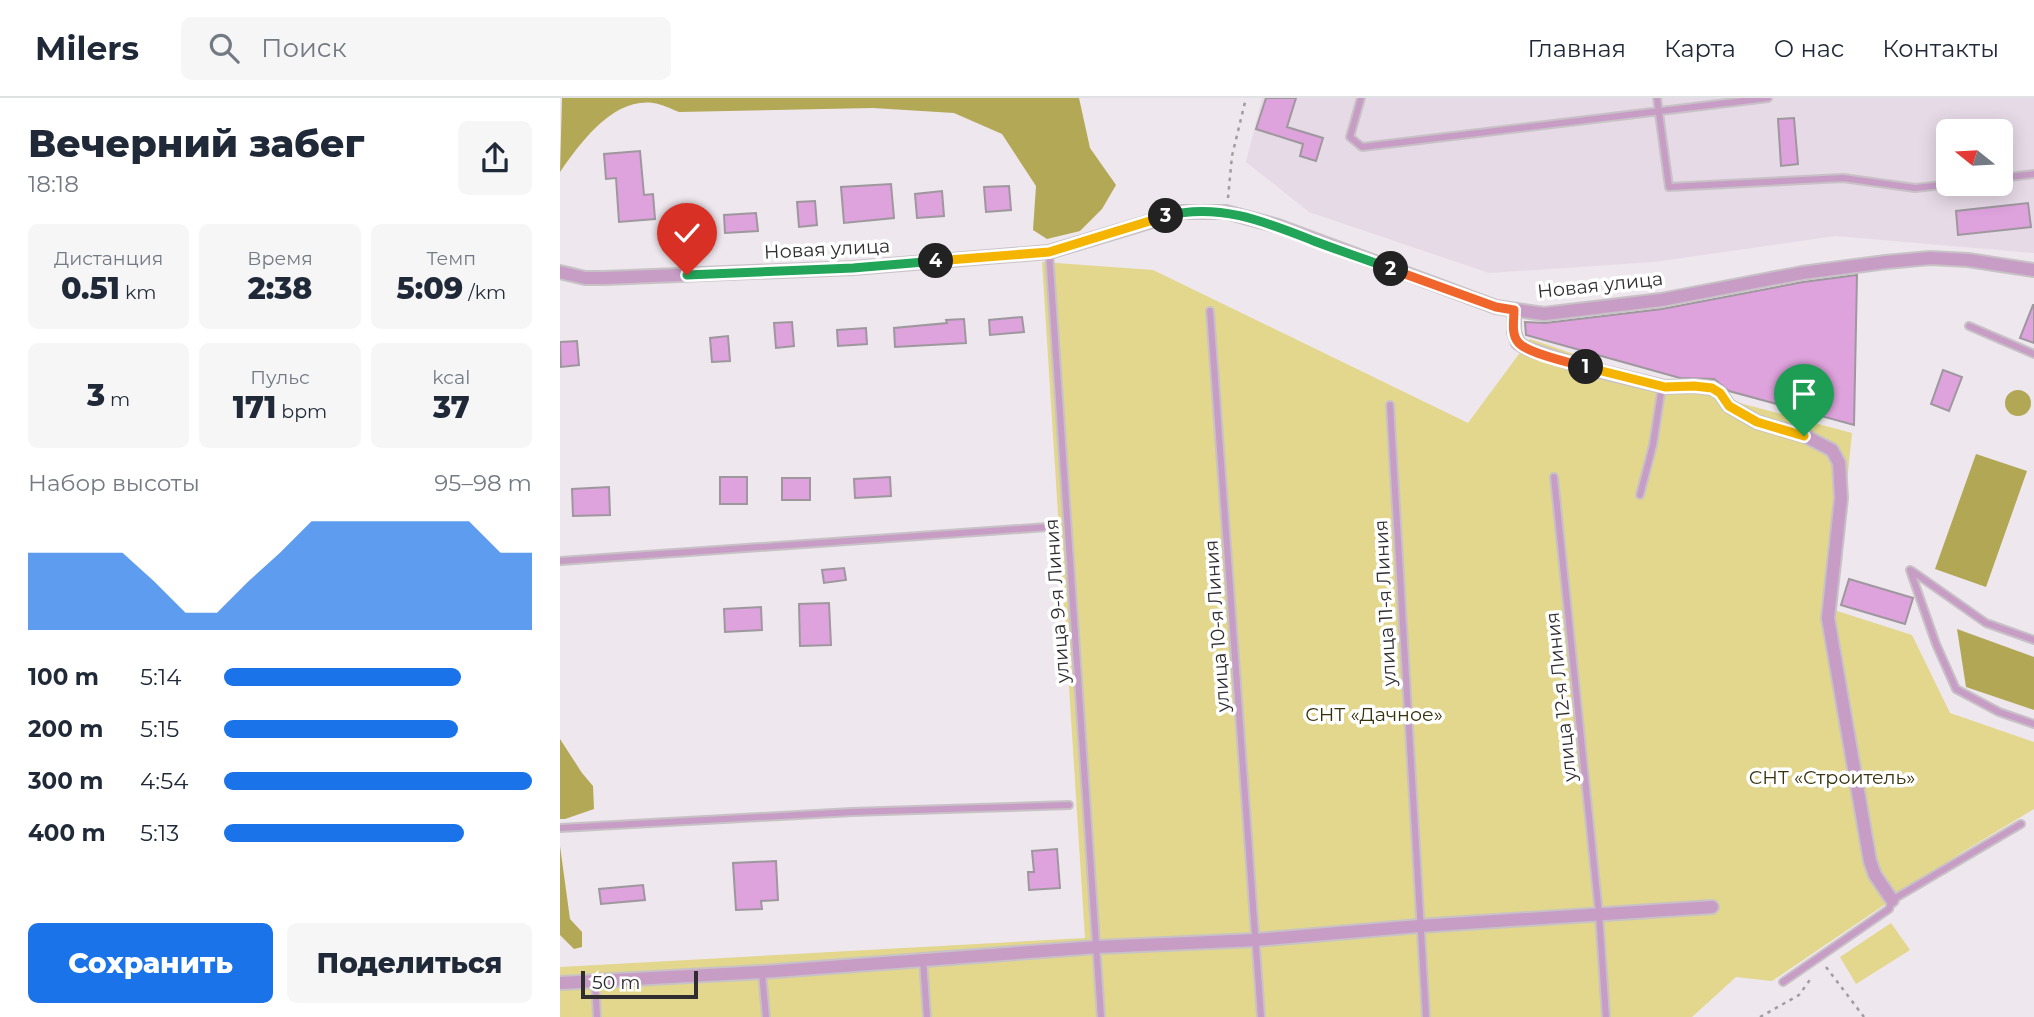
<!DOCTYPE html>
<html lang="ru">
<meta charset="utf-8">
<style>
:root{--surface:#fff;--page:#f6f6f7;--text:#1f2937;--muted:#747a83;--line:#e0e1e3;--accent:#1a73e8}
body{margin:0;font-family:Montserrat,sans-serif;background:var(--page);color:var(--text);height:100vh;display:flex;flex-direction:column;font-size:26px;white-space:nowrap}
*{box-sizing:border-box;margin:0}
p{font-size:23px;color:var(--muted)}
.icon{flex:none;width:38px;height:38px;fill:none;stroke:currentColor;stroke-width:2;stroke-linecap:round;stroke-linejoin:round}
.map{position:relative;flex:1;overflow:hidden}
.details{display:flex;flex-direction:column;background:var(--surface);width:560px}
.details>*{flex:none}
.needle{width:46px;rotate:288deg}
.buttons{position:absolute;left:1376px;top:21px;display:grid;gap:14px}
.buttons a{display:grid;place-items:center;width:77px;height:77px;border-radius:10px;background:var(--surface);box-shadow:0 4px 18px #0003;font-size:35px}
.scale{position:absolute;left:21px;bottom:18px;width:117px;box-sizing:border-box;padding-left:7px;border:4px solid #302d30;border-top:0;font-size:19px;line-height:24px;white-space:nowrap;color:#302d30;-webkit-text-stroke:5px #fff;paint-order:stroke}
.pin{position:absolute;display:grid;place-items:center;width:60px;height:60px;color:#fff;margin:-72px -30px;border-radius:50% 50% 50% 0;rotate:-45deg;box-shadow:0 0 7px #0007}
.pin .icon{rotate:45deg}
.km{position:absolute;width:35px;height:35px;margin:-18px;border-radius:50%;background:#222;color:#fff;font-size:19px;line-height:35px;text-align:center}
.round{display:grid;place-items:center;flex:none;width:74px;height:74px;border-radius:10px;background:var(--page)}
.headline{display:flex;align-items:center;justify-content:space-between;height:119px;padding:0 28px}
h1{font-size:38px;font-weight:800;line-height:52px}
.stats{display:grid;grid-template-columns:repeat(3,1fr);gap:10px;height:119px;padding:7px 28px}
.stats div{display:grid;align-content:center;border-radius:10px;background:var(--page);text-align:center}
.stats b{font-size:30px;font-weight:800}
.stats small{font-size:19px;font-weight:400}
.stats p{font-size:19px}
.chart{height:196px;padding:14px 28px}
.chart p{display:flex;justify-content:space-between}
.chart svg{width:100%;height:126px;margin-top:7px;fill:var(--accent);opacity:.7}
.cta{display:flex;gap:14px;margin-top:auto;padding:14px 28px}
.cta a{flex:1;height:80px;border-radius:10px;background:var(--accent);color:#fff;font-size:28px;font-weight:800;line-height:80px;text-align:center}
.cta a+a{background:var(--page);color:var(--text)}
ul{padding:0 28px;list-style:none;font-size:23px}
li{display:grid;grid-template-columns:112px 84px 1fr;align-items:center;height:52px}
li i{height:18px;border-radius:9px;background:var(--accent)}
header{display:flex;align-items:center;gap:42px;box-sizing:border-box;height:98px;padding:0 35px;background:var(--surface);border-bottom:2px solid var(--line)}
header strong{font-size:33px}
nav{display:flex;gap:38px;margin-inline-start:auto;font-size:24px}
.search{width:490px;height:63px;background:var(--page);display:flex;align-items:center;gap:18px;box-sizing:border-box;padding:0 24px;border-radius:10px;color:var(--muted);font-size:26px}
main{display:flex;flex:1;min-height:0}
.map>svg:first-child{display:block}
</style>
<header>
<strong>Milers</strong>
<div class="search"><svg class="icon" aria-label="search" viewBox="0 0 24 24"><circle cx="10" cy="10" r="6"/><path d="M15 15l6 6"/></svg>Поиск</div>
<nav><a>Главная</a><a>Карта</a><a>О нас</a><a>Контакты</a></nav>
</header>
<main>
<section class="details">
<div class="headline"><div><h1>Вечерний забег</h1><p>18:18</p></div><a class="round"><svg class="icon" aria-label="share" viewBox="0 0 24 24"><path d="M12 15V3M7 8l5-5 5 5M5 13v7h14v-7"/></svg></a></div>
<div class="stats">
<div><p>Дистанция</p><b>0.51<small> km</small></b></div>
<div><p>Время</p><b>2:38</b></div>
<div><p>Темп</p><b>5:09<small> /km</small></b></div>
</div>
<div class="stats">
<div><b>3<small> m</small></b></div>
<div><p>Пульс</p><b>171<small> bpm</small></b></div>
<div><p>kcal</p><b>37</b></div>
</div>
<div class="chart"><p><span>Набор высоты</span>95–98 m</p>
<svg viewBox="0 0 160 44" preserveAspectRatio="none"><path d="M0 44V17L10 17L20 17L30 17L40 27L50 38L60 38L70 27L80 17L90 6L100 6L110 6L120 6L130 6L140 6L150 17L160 17V44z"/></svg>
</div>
<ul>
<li><b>100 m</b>5:14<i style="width:77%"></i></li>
<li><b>200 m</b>5:15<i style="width:76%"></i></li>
<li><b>300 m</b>4:54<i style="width:100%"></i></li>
<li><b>400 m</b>5:13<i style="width:78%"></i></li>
</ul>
<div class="cta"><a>Сохранить</a><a>Поделиться</a></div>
</section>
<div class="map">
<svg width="1474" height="919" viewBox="0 0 1474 919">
<rect width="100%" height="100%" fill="#eee7ed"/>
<!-- built -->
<path fill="#e6dae6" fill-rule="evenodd" d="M 702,0 L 1474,0 L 1474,155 L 1275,138 L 1094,164 L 929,175 L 749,114 L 686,64 ZM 1388,33 L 1440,33 L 1440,86 L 1388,86 Z"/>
<!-- green -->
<path fill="#e2d78c" d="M 482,164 L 593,172 L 908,325 L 970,241 L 1075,277 L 1292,335 L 1274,512 L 1352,537 L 1390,615 L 1474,644 L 1474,711 L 1401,755 L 1212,883 L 1176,879 L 1132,919 L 0,919 L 0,869 L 525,840 Z
M 1331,825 L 1350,852 L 1296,886 L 1280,859 Z"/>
<!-- forest -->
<path fill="#b3a856" d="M 2,0 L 519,0 L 530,50 L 556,87 L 542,111 L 520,133 L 487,141 L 473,132 L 476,88 L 442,36 L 394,15 L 313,10 L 119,14 C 111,11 102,6 93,5 C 53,0 21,44 0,74 Z
M 0,641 L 22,675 L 33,688 L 34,711 L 5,721 L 0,721 Z
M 0,748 L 10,821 L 22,834 L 22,849 L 14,851 L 0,837 Z"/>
<!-- water -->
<path fill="#b2a755" d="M1445 305a13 13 0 1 1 26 0a13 13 0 1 1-26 0Z
M 1416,356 L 1467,373 L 1426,489 L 1375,471 Z
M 1397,531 L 1474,559 L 1474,612 L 1406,589 Z"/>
<!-- building -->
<path fill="#dea2dc" stroke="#9e989e" stroke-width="2" d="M 706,0 L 736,0 L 727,29 L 763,40 L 756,63 L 740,58 L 743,46 L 696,31 Z
M 1234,20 L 1238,66 L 1221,68 L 1218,21 Z
M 80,53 L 84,97 L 93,96 L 95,121 L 59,124 L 56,80 L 46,81 L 44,56 Z
M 331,86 L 334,120 L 284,125 L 281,89 Z
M 449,88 L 451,112 L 426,114 L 424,89 Z
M 382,93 L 384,118 L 357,120 L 355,96 Z
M 255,103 L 257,127 L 239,129 L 237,104 Z
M 1468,105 L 1471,129 L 1398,137 L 1396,113 Z
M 134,112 L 136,136 L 118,137 L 116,113 Z
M 196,115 L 198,133 L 165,135 L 164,117 Z
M 1297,177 L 1294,327 L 1169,293 L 1154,281 L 1120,280 L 966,237 L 965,224 L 985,225 L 1102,211 L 1243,184 Z
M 1473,207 L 1474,207 L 1474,245 L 1460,240 Z
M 462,219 L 464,234 L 430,237 L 429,222 Z
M 404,221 L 406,245 L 335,249 L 334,230 L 387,225 L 386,222 Z
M 232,224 L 234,248 L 216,250 L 214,225 Z
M 306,230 L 307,246 L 278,248 L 277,232 Z
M 168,238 L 170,263 L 152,264 L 150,240 Z
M 17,243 L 19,267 L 1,269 L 0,244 Z
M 1383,272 L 1402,279 L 1389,313 L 1371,306 Z
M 160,379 L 187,379 L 187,406 L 160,406 Z
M 330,379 L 331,398 L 295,400 L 294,381 Z
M 222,380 L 250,380 L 250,402 L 222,402 Z
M 49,389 L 50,417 L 13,418 L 12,391 Z
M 284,470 L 286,482 L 264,485 L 262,472 Z
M 1289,481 L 1353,500 L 1345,526 L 1281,507 Z
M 269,505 L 271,547 L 240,548 L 239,506 Z
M 201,509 L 202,532 L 165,534 L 164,511 Z
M 497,751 L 500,790 L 469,792 L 468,774 L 474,774 L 472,753 Z
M 216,763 L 218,802 L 201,803 L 202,811 L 176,812 L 173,765 Z
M 83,787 L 85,802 L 41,806 L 39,791 Z"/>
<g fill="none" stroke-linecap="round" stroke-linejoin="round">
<defs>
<path id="service" d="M 801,0 L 790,39 L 802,49 L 1208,0
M 1097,0 L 1109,89 L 1283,80 L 1355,90 L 1392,86
M 1440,80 L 1474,76
M 489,154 L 541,919
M 650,213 L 701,919
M 1409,228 L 1474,256
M 830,307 L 866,919
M 994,379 L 1039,816 L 1046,919
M 1080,397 L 1093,347 L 1102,288
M 0,463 L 488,429
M 1350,472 L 1376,546 L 1396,591 L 1439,614 L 1474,626
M 1352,473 L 1426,525 L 1474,542
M 0,730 L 292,714 L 509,707
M 363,862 L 367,919
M 202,874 L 206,919
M 35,883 L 37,919
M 1223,884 L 1329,811 L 1332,802 L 1461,726"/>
<path id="minor" d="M 0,174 L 25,180 L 44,180 L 293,170 L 489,154 L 622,114 L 666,114 L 718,128 L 936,209 L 984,216 L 1101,202 L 1242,175 L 1326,164 L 1370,160 L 1408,162 L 1474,172
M 954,212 L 954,234 L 958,245 L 968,251 L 1023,269 L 1105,289 L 1134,288 L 1152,290 L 1160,295 L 1169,308 L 1197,324 L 1245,338 L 1272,352 L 1279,365 L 1281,400 L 1268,520 L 1310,763 L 1315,777 L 1332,802
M 0,885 L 202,874 L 537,849 L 695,842 L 859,828 L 1152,809"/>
</defs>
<!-- service casing -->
<use href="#service" stroke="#c8c2c7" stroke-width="10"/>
<!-- minor casing -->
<use href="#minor" stroke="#c8c2c7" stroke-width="16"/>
<!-- path -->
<path stroke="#a19ca1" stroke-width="2.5" stroke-dasharray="3.5 5" stroke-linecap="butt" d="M 668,100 L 672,58 L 686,0
M 1266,869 L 1304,919
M 1200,919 L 1239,897 L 1252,879"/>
<!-- service -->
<use href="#service" stroke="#c79dc5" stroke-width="6"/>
<!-- minor -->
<use href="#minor" stroke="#c79dc5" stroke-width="12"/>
</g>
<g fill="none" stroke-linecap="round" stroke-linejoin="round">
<defs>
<path id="split-1" d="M 1026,269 L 1105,289 L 1134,288 L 1152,290 L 1160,295 L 1169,308 L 1197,324 L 1244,338"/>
<path id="split-2" d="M 831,171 L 936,209 L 954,212 C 954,222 951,236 958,244 C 966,255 1011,265 1026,269"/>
<path id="split-3" d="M 606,118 C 658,104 706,124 754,143 C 780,153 806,161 831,171"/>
<path id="split-4" d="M 376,163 L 489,154 L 606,118"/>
<path id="split-5" d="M 127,177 L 293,170 L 376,163"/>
</defs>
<!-- split-1 casing -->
<use href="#split-1" stroke="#fff" stroke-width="14"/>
<!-- split-2 casing -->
<use href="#split-2" stroke="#fff" stroke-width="14"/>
<!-- split-3 casing -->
<use href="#split-3" stroke="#fff" stroke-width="14"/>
<!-- split-4 casing -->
<use href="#split-4" stroke="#fff" stroke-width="14"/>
<!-- split-5 casing -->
<use href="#split-5" stroke="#fff" stroke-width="14"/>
<!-- split-1 -->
<use href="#split-1" stroke="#f5b400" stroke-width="9"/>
<!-- split-2 -->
<use href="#split-2" stroke="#f0652b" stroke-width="9"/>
<!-- split-3 -->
<use href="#split-3" stroke="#22a559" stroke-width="9"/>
<!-- split-4 -->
<use href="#split-4" stroke="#f5b400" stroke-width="9"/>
<!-- split-5 -->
<use href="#split-5" stroke="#22a559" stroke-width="9"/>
</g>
<g text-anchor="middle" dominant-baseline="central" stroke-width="7" stroke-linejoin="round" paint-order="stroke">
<!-- street labels -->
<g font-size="19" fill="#302d30" stroke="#fff">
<text transform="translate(267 151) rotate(-3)">Новая улица</text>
<text transform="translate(1040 187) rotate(-6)">Новая улица</text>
<text transform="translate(497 503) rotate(-94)">улица 9-я Линия</text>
<text transform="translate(825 505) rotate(-93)">улица 11-я Линия</text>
<text transform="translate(657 528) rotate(-94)">улица 10-я Линия</text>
<text transform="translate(1001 599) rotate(-96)">улица 12-я Линия</text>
</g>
<!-- park labels -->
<g font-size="19" fill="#37320d" stroke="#fff">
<text x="814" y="616">СНТ «Дачное»</text>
<text x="1272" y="679">СНТ «Строитель»</text>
</g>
</g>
</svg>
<div class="buttons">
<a><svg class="needle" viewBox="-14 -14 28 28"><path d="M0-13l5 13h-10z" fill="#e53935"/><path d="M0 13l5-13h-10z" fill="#747a83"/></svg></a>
</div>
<div class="scale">50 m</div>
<div class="pin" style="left:1244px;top:338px;background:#1e9e55"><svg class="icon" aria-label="arrive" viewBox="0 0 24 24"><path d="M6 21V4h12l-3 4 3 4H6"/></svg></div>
<div class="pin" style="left:127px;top:177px;background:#d93025"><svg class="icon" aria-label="check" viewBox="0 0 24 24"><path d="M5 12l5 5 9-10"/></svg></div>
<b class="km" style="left:1026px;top:269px">1</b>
<b class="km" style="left:831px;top:171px">2</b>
<b class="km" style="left:606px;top:118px">3</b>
<b class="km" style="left:376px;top:163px">4</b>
</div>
</main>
